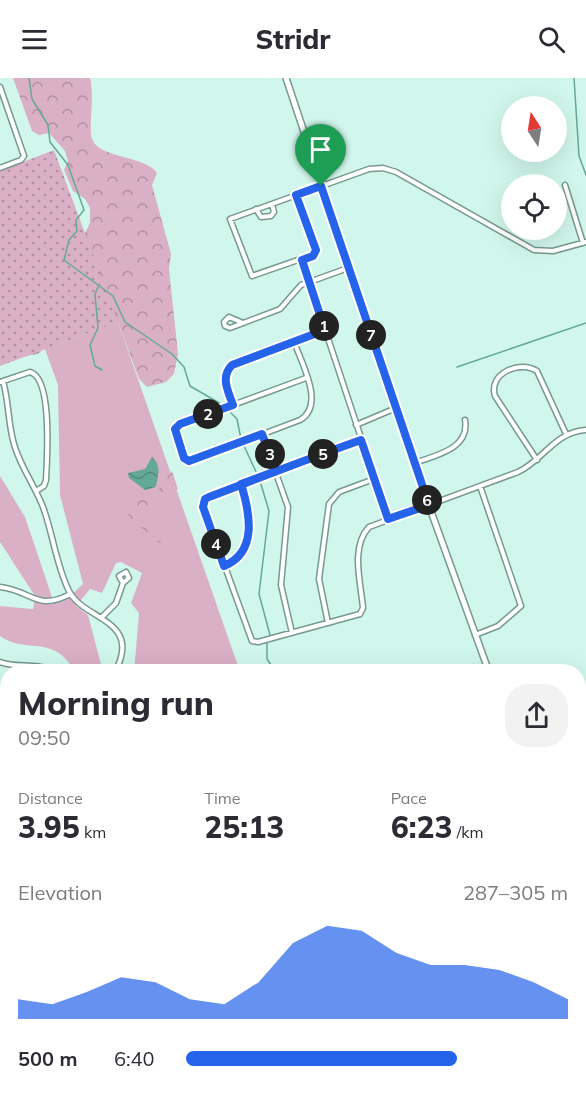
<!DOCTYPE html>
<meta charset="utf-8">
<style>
:root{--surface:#fff;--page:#f2f2f3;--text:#2b2b33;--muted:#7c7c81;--accent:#2563eb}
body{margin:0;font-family:Mulish,sans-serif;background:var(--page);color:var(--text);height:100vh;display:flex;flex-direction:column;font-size:22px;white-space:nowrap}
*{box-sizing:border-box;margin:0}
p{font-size:20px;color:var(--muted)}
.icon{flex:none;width:33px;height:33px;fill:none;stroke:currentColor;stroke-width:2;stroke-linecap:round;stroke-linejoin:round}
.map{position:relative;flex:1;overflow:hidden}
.sheet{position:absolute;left:0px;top:586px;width:586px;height:430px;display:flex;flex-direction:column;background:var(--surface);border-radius:24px 24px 0 0;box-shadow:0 6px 24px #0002}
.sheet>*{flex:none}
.needle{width:39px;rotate:348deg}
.tools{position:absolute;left:501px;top:18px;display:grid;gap:12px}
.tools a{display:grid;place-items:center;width:66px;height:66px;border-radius:50%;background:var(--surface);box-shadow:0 6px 24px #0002;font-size:30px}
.pin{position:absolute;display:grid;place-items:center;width:51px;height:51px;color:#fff;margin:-62px -26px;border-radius:50% 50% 50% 0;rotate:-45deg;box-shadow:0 0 6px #0007}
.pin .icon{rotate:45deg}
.km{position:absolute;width:30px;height:30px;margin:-15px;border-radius:50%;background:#222;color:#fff;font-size:16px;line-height:30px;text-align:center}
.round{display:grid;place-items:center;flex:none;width:63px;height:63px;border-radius:24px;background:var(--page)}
.head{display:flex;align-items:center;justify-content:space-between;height:102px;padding:0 18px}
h1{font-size:33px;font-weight:800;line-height:45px}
.stats{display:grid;grid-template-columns:repeat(3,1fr);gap:9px;height:102px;padding:6px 18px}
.stats div{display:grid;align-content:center}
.stats b{font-size:30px;font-weight:800}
.stats small{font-size:16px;font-weight:400}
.stats p{font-size:16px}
.chart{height:168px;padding:12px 18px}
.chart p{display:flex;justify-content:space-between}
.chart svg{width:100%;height:108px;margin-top:6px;fill:var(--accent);opacity:.7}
ul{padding:0 18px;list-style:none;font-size:20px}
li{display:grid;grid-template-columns:96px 72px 1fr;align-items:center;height:45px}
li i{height:15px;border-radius:8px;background:var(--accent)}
header{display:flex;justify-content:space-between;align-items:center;height:78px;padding:0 18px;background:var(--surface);font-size:27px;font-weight:800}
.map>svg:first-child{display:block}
</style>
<header><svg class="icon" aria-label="menu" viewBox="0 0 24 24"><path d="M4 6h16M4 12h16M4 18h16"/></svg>Stridr<svg class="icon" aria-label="search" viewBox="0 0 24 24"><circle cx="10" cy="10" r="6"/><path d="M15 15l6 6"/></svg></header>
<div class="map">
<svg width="586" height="1016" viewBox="0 0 586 1016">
<defs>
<pattern id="forest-crowns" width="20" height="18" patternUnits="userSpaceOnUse" patternTransform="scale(1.5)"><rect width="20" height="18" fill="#dab0c6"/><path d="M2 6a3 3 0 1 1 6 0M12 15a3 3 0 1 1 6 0" fill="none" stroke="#b08fa1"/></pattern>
<pattern id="park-dots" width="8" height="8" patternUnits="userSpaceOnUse" patternTransform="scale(1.5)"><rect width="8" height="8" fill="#dab0c6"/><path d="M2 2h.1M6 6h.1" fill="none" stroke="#b08fa1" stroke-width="1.8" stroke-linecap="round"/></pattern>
<pattern id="water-waves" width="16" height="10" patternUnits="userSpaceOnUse" patternTransform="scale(1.5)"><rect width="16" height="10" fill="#64a898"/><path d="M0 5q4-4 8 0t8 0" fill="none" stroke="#52897c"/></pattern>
</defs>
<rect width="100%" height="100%" fill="#d1f7ec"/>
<!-- grass -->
<path fill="#dab0c6" d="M 118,244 L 238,588 L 217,594 L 134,594 L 139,535 L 131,525 L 142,495 L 121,484 L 116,485 L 102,515 L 90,511 L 76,528 L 88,537 L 103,594 L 75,594 C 54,555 27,577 0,558 L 0,528 L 33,531 L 35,518 L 0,464 L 0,398 L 25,439 L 54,525 L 69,519 L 83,506 L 60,417 L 58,307 L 45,271 Z"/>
<!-- forest -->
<path fill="url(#forest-crowns)" d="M 13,0 L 90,0 C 95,21 88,48 92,61 C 99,81 145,77 157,95 L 152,107 L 171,176 L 169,191 L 178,276 L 174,296 L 166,304 L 147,309 L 139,301 L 118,244 L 44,270 L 38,276 L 25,278 L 0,172 L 82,161 L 90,145 L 90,130 L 85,121 L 73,113 L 64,92 L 68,83 L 65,73 L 49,55 L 39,57 L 32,53 Z
M 172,393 L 178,411 L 149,427 L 144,433 L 147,443 L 161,461 L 162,464 L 159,465 L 129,439 L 126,430 L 132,423 L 156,414 Z
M 336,1010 L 423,1010 L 441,1016 L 384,1016 L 370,1010 L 353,1016 L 319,1016 Z"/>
<!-- park -->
<path fill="url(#park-dots)" d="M 54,72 L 118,244 L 0,288 L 0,93 Z"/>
<!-- water -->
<path fill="url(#water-waves)" d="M 152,379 C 162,388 158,397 156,409 L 145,412 L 129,400 L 128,395 L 145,391 Z"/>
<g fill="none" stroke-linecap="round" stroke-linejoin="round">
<!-- stream -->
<path stroke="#64a898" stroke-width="1.5" d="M 29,0 L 32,21 L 48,47 L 50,64 L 68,87 L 84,132 L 76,142 L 77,153 L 69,162 L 64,182 L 113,218 L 125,244 L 172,276 L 184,289 L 190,308 L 221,326
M 574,0 L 579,78 L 586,97
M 98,209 L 95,216 L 98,250 L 90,267 L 95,288 L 102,292
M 457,289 L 586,245
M 229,333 L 237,341 L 241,361
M 244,368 L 258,398
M 260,403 L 269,433 L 259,516 L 270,557
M 267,565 L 267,581 L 271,587"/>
<defs>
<path id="minor" d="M 0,9 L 24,78 L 21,82 L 0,90
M 565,107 L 583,165
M 296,117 L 315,169 L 315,176 L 252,198 L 230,141 L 369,91 L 383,90 L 396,94 L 534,172 L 553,173 L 586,164
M 256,131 L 261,139 L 271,138 L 274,134 L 272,126
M 302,182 L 388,441
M 243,245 L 229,239 L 224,244 L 225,248 L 230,250 L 280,231 L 301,207 L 348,190
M 294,263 C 301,285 326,327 300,342 L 192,383 L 185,381 L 175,354 L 176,348 L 306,300
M 3,303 C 9,324 8,346 14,366 C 20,388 35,408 43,429 C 53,456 56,487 69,513 C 84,543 143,541 115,594
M 0,304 L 30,294 C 53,300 47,380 46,402 L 44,408 L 36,413
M 233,327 L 225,302 L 230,288 L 325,252
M 356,347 L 396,330
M 262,356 L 288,429 L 281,507 L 292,555
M 361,361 L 204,422 L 204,431 L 252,563 L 258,564 L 360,536 L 363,530 C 361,506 350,469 369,449 L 518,394 C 544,382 554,354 586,352
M 537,382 L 495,318 C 488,295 520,282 537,293 L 566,356
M 415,385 C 436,377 470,371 465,342
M 224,488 C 258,475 251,434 241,406
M 0,509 C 31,512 37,534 70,516
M 102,539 L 116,525 L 123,505 L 129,500 L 126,494 L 119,498 L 123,505
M 328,545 L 319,501 L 329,426 L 339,414 L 374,401
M 475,557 L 498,548 L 521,528 L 480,408
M 0,584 C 18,591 36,583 53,594
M 579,631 L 586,629
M 0,671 L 8,668
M 579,768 L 586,762
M 0,779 L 8,799
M 83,1010 L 85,1016"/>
<path id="major" d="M 286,0 L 428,425 L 489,594
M 579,823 L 586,867"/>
</defs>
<!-- minor casing -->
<use href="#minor" stroke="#769990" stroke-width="7"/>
<!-- major casing -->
<use href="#major" stroke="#769990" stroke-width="8"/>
<!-- minor -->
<use href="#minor" stroke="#fff" stroke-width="4"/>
<!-- major -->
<use href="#major" stroke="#fff" stroke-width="5"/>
</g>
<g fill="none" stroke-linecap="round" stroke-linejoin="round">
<defs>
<path id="route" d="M 321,108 L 296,117 L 316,172 L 313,178 L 302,182 L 325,252 L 232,287 C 220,299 228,313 233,327 L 180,346 L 175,351 L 184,380 L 189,383 L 262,356 L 276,393 L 241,406 C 250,435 258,474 224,488 L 203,429 L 205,421 L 209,419 C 259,400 310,380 361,362 L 388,441 L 429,427 L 321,108"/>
</defs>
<!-- route casing -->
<use href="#route" stroke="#fff" stroke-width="12"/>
<!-- route -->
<use href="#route" stroke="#2563eb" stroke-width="8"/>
</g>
</svg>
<div class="tools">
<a><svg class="needle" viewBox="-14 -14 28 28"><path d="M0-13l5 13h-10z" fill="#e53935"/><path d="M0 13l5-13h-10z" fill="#7c7c81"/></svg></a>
<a><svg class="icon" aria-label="locate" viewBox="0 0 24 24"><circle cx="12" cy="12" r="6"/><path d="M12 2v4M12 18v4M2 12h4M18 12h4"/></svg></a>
</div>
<div class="pin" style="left:321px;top:108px;background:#1e9e55"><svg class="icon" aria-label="arrive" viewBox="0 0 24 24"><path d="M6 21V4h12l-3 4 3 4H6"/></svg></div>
<b class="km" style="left:324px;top:248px">1</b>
<b class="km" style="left:208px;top:336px">2</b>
<b class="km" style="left:270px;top:376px">3</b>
<b class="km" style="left:216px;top:466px">4</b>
<b class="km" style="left:323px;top:376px">5</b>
<b class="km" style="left:427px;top:422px">6</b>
<b class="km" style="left:371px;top:257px">7</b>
<section class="sheet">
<div class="head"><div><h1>Morning run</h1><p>09:50</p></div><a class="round"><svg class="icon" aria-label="share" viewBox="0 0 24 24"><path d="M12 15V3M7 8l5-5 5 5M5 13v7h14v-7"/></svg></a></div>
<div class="stats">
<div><p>Distance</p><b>3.95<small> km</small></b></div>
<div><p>Time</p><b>25:13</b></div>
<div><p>Pace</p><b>6:23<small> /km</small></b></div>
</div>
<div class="chart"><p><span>Elevation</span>287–305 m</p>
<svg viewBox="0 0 160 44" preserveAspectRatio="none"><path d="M0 44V36L10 38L20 33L30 27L40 29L50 36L60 38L70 29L80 13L90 6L100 8L110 17L120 22L130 22L140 24L150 29L160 36V44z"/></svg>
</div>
<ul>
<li><b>500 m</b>6:40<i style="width:71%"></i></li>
</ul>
</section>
</div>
